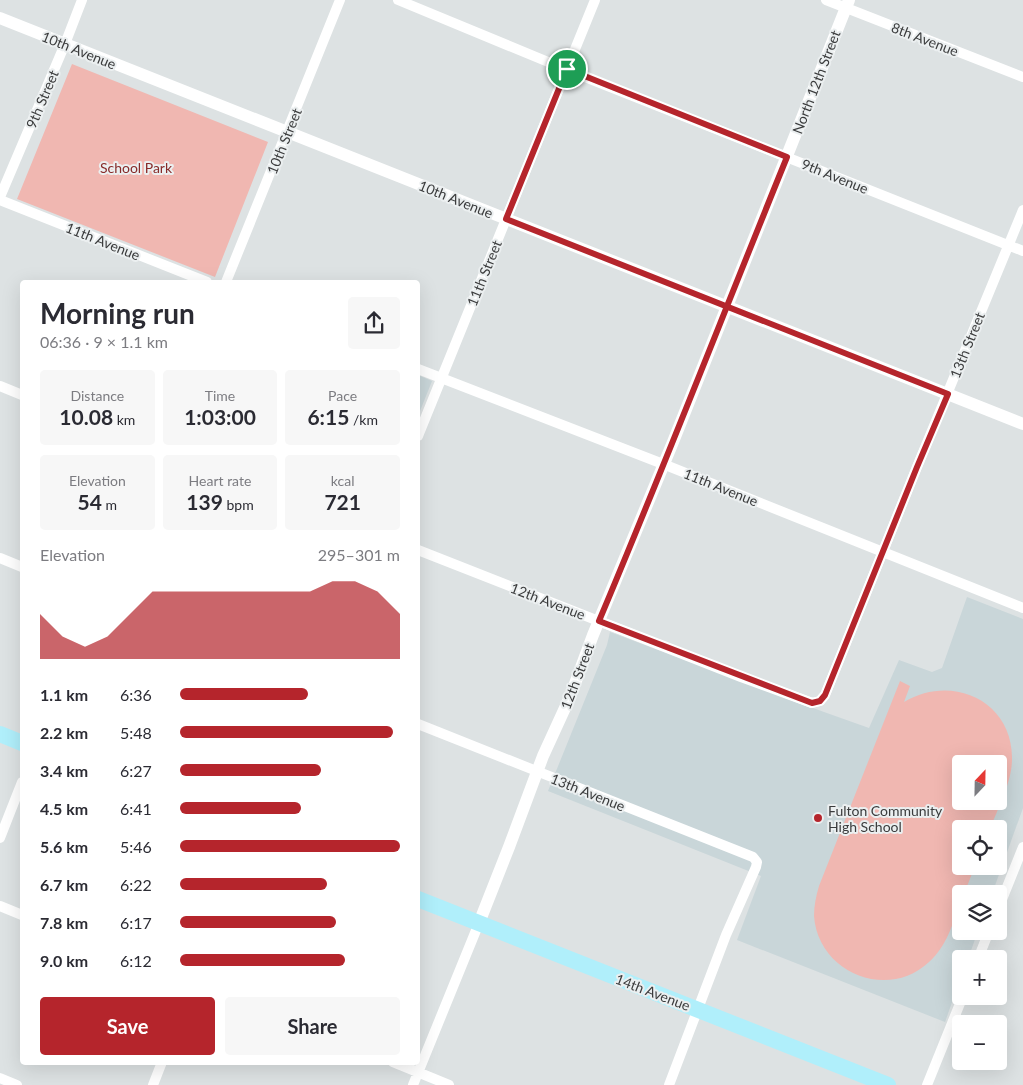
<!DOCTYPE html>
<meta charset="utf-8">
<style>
:root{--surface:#fff;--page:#f7f7f7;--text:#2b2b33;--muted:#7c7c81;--accent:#b5252c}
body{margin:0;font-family:Lato,sans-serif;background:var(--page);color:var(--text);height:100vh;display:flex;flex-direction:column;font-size:19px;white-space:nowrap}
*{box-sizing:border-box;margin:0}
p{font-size:16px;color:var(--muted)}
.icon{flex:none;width:28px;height:28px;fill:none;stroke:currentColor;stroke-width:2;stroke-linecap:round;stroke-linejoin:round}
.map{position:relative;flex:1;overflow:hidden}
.details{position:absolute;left:20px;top:280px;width:400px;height:785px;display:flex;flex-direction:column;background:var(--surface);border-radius:5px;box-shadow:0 5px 20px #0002}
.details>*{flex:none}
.needle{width:32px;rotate:22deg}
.controls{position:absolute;left:952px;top:755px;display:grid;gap:10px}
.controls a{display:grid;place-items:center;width:55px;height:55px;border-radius:5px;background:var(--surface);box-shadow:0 5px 20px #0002;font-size:25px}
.pin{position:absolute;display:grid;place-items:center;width:42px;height:42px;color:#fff;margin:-21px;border:2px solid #fff;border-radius:50%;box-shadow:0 1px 5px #0007}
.round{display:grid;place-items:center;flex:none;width:52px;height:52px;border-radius:5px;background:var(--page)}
.head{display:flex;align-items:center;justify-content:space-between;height:85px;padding:0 20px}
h1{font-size:28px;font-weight:700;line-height:38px}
.figures{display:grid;grid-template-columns:repeat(3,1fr);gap:8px;height:85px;padding:5px 20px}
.figures div{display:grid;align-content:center;border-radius:5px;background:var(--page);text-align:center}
.figures b{font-size:21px;font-weight:700}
.figures small{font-size:14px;font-weight:400}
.figures p{font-size:14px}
.chart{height:140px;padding:10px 20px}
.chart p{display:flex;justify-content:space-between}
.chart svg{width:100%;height:90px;margin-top:5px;fill:var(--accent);opacity:.7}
.action{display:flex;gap:10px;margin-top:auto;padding:10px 20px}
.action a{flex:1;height:58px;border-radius:5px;background:var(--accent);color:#fff;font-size:20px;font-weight:700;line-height:58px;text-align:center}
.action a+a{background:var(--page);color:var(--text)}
ul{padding:0 20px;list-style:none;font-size:16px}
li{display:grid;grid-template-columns:80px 60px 1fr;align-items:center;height:38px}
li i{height:12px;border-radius:6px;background:var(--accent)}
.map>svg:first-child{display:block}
</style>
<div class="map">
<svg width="1023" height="1085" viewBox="0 0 1023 1085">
<rect width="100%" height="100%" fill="#dde2e3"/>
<!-- built -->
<path fill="#c9d6d9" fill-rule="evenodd" d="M 418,375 L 432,381 L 418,416 Z
M 967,597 L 1023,619 L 1023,808 L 992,894 L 961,894 L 961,931 L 978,931 L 968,959 L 961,959 L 961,977 L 945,1022 L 737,940 L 761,876 L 548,791 L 607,645 L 610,632 L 824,712 L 869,728 L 899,660 L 932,672 L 942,668 ZM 961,764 L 999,764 L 999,801 L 961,801 ZM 961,829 L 999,829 L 999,866 L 961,866 Z"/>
<!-- green -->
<path fill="#f0b7b1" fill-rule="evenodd" d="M 72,64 L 268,142 L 215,277 L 17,199 Z
M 900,681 L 910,686 L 904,702 C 952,673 1013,701 1012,759 C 1012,782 998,808 990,829 L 961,829 L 961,866 L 975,866 L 964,894 L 961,894 L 961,901 C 953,923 947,946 929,962 C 888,1001 818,973 814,916 C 814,906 816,896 819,886 ZM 961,764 L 999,764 L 999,801 L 961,801 Z"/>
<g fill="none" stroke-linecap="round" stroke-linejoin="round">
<!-- minor -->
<path stroke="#fff" stroke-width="10" d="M 398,0 L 582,76 L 1023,251
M 826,0 L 1023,77
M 0,197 L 65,44 L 82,0
M 0,200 L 207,282
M 226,282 L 340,0
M 418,369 L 663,464 L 1023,608
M 0,386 L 22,395
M 418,436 L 595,0
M 418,550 L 741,677 L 812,703 L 820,701 L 825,695 L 917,467 L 1023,210
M 0,558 L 22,567
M 418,724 L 753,857 L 757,862 L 756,867 L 726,935 L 669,1085
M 0,838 L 22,782
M 0,906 L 22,915
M 999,907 L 1023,847
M 978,959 L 989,931
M 393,1062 L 449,1085
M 0,1078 L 17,1085
M 153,1085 L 162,1062
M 413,1085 L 479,923
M 927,1085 L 963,996"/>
<!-- tertiary -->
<path stroke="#fff" stroke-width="12" d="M 0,18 L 1023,424
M 479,923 L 509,847 L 543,756 L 570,697 L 593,635 L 673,442 L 849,0"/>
<!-- primary -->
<path stroke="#b0effb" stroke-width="16" d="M 0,734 L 22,743
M 418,899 L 888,1085"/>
</g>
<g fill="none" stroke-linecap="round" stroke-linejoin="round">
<defs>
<path id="route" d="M 567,69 L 787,157 C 724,312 664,467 599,621 L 812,703 L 820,701 L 825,695 L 917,467 L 948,394 L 506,219 L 567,69"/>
</defs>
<!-- route casing -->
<use href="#route" stroke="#fff" stroke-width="10"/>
<!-- route -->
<use href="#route" stroke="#b5252c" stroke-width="6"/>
</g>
<!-- markers -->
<circle fill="#b5252c" stroke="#ebeff0" stroke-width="2" cx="818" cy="818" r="5"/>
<g text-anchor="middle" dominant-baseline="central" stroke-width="4" stroke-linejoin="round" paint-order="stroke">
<!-- street labels -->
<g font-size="14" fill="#3b3c3d" stroke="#ebeff0">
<text transform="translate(925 39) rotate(21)">8th Avenue</text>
<text transform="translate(79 50) rotate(22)">10th Avenue</text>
<text transform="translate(816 82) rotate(-69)">North 12th Street</text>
<text transform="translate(42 99) rotate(-67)">9th Street</text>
<text transform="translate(284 141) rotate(-68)">10th Street</text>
<text transform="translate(835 176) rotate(22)">9th Avenue</text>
<text transform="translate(456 199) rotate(22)">10th Avenue</text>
<text transform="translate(103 241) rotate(22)">11th Avenue</text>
<text transform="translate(484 273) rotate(-68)">11th Street</text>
<text transform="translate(967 345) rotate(-68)">13th Street</text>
<text transform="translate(721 487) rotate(22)">11th Avenue</text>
<text transform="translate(548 601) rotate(21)">12th Avenue</text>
<text transform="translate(577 676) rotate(-69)">12th Street</text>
<text transform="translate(588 792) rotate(22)">13th Avenue</text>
<text transform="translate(653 992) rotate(21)">14th Avenue</text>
</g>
<!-- park labels -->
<g font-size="14" fill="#872b2a" stroke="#ebeff0">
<text x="136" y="167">School Park</text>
</g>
<!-- poi labels -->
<g font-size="14" fill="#3b3c3d" stroke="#ebeff0" text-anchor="start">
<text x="828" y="810">Fulton Community<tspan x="828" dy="16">High School</tspan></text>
</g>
</g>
</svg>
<div class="controls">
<a><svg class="needle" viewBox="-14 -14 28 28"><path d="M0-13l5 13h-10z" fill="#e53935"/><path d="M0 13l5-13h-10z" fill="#7c7c81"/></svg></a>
<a><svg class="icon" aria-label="locate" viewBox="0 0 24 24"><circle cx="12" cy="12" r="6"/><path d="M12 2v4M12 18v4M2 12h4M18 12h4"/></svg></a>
<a><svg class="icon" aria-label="layers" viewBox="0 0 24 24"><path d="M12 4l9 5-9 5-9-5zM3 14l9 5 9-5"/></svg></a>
<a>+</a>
<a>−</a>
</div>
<div class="pin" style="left:567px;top:69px;background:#1e9e55"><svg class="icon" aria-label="arrive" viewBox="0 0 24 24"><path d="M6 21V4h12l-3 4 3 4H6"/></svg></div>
<section class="details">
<div class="head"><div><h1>Morning run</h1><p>06:36 · 9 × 1.1 km</p></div><a class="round"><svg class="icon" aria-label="share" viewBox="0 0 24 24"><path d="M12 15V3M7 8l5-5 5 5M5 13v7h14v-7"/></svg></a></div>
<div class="figures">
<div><p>Distance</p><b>10.08<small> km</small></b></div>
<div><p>Time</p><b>1:03:00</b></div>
<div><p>Pace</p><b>6:15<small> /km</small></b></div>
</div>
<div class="figures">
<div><p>Elevation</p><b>54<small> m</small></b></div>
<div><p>Heart rate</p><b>139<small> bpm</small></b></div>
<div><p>kcal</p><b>721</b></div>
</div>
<div class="chart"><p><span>Elevation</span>295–301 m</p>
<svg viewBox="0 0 160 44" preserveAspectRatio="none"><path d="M0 44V22L10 33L20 38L30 33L40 22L50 11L60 11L70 11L80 11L90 11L100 11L110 11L120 11L130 6L140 6L150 11L160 22V44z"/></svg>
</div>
<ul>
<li><b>1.1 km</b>6:36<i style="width:58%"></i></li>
<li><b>2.2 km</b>5:48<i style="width:97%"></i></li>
<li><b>3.4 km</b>6:27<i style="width:64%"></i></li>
<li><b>4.5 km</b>6:41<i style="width:55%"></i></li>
<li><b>5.6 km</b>5:46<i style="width:100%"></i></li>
<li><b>6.7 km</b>6:22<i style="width:67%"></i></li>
<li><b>7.8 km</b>6:17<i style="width:71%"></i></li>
<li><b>9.0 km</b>6:12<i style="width:75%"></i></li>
</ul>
<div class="action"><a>Save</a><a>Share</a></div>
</section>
</div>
